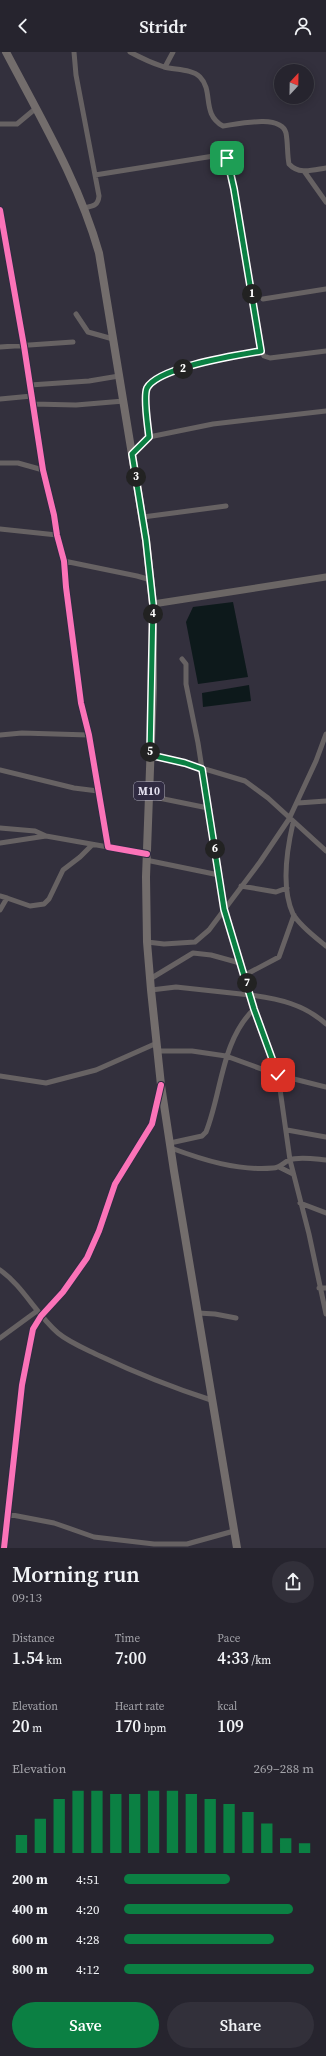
<!DOCTYPE html>
<meta charset="utf-8">
<style>
:root{--surface:#26242e;--page:#32303a;--text:#f1f3f6;--muted:#a4a4aa;--line:#42414a;--accent:#0b8043}
body{margin:0;font-family:"Source Serif 4",serif;background:var(--page);color:var(--text);height:100vh;display:flex;flex-direction:column;font-size:15px;white-space:nowrap}
*{box-sizing:border-box;margin:0}
p{font-size:13px;color:var(--muted)}
.icon{flex:none;width:22px;height:22px;fill:none;stroke:currentColor;stroke-width:2;stroke-linecap:round;stroke-linejoin:round}
.map{position:relative;height:1496px;overflow:hidden}
.sheet{display:flex;flex-direction:column;background:var(--surface);flex:1}
.sheet>*{flex:none}
.needle{width:26px;rotate:22deg}
.tools{position:absolute;left:274px;top:12px;display:grid;gap:8px}
.tools a{display:grid;place-items:center;width:40px;height:40px;border-radius:50%;background:var(--surface);box-shadow:0 2px 10px #0003,0 0 0 1px var(--line);font-size:20px}
.pin{position:absolute;display:grid;place-items:center;width:34px;height:34px;color:#fff;margin:-17px;border-radius:8px;box-shadow:0 2px 6px #0006}
.km{position:absolute;width:20px;height:20px;margin:-10px;border-radius:50%;background:#222;color:#fff;font-size:11px;line-height:20px;text-align:center}
.round{display:grid;place-items:center;flex:none;width:42px;height:42px;border-radius:21px;background:var(--page)}
.summary{display:flex;align-items:center;justify-content:space-between;height:68px;padding:0 12px}
h1{font-size:22px;font-weight:600;line-height:30px}
.figures{display:grid;grid-template-columns:repeat(3,1fr);gap:6px;height:68px;padding:4px 12px}
.figures div{display:grid;align-content:center}
.figures b{font-size:17px;font-weight:600}
.figures small{font-size:11px;font-weight:400}
.figures p{font-size:11px}
.chart{height:112px;padding:8px 12px}
.chart p{display:flex;justify-content:space-between}
.chart svg{width:100%;height:72px;margin-top:4px;stroke:var(--accent);stroke-width:6}
.primary-button{display:flex;gap:8px;margin-top:auto;padding:8px 12px}
.primary-button a{flex:1;height:46px;border-radius:24px;background:var(--accent);color:#fff;font-size:16px;font-weight:600;line-height:46px;text-align:center}
.primary-button a+a{background:var(--page);color:var(--text)}
ul{padding:0 12px;list-style:none;font-size:13px}
li{display:grid;grid-template-columns:64px 48px 1fr;align-items:center;height:30px}
li i{height:10px;border-radius:5px;background:var(--accent)}
header{display:flex;justify-content:space-between;align-items:center;height:52px;padding:0 12px;background:var(--surface);font-size:18px;font-weight:600}
.map>svg:first-child{display:block}
</style>
<header><svg class="icon" aria-label="back" viewBox="0 0 24 24"><path d="M15 5l-7 7 7 7"/></svg>Stridr<svg class="icon" aria-label="person" viewBox="0 0 24 24"><circle cx="12" cy="8" r="4"/><path d="M4 21q1-7 8-7t8 7"/></svg></header>
<div class="map">
<svg width="326" height="1496" viewBox="0 0 326 1496">
<rect width="100%" height="100%" fill="#33303d"/>
<!-- water -->
<path fill="#0d191b" d="M 233,550 L 248,625 L 198,632 L 186,570 L 193,555 Z
M 249,633 L 251,649 L 203,655 L 202,641 Z"/>
<g fill="none" stroke-linecap="round" stroke-linejoin="round">
<!-- street -->
<path stroke="#676263" stroke-width="5" d="M 74,0 L 76,23 L 99,144 C 98,154 93,154 84,156
M 130,0 C 141,6 152,11 164,15 C 175,18 192,17 200,25 C 214,39 201,62 223,74 C 238,72 281,62 286,81 C 288,91 287,102 289,112 C 299,123 313,118 326,116
M 165,15 L 173,0
M 0,72 L 17,72 L 35,57
M 304,119 L 326,150
M 95,123 L 220,103 L 225,104 L 234,137 L 261,299 L 264,304 L 270,306 L 326,299
M 0,158 L 24,294 L 43,418 L 54,463 L 57,483 L 64,509 L 66,535 L 81,651 L 89,683 L 108,795 L 147,802
M 263,247 L 326,237
M 76,262 L 88,280 L 113,287
M 0,295 L 73,290
M 30,333 L 89,329 L 119,324
M 0,347 L 32,344
M 33,352 L 76,353 L 124,349
M 149,385 C 148,374 143,345 147,336 C 158,315 238,303 261,299
M 132,402 L 149,385 L 213,372 L 326,359
M 0,411 L 18,411 L 43,418
M 143,465 L 226,454
M 0,477 L 57,483
M 64,509 L 137,524 L 151,528
M 0,683 L 22,681 L 89,683
M 150,703 L 185,711 L 245,729 L 268,746 L 326,799
M 0,718 L 74,736 L 98,739
M 149,744 L 208,756
M 298,751 L 326,749
M 293,771 C 287,797 281,836 293,862 C 300,874 315,885 326,894
M 0,776 L 35,779 L 46,784
M 0,791 L 46,784 L 108,795
M 146,808 L 219,823
M 241,834 L 276,840 L 287,836
M 0,844 L 7,846
M 0,858 L 7,846 L 30,854 L 44,852 L 49,847 L 63,818 L 80,805 L 92,793
M 294,863 L 279,905 L 245,923 L 250,943 C 279,947 304,952 326,972
M 147,890 L 164,892 L 195,890 L 209,878 L 260,810 L 289,767 L 316,709 L 326,682
M 240,911 L 245,923
M 150,927 L 193,901 L 211,903 L 240,911 L 224,857 L 198,691 L 186,632 L 186,612 L 182,607
M 151,938 L 176,935 L 250,943 L 278,1023 L 290,1108 L 309,1182 L 326,1262
M 158,999 L 192,999 L 226,1004 L 278,1023 L 326,1035
M 0,1024 L 46,1031 L 96,1018 L 157,991
M 287,1078 L 326,1085
M 170,1091 L 202,1084 L 206,1080 C 222,1040 221,989 254,957
M 171,1096 C 203,1108 238,1119 273,1116 C 280,1116 283,1111 289,1108 C 299,1104 315,1107 326,1108
M 279,1115 L 293,1122
M 300,1151 L 326,1161
M 0,1218 C 23,1234 36,1262 58,1281 C 70,1291 86,1297 100,1304 C 136,1321 174,1336 211,1348
M 319,1236 L 326,1236
M 198,1261 L 215,1262 L 236,1266
M 0,1286 L 37,1259
M 7,1462 L 54,1471 L 94,1485 L 154,1492 L 187,1492 L 234,1479
M 4,1496 L 22,1333 L 33,1277 L 41,1264 L 63,1240 L 87,1206 L 99,1179 L 115,1132 L 152,1072 L 160,1038"/>
<!-- secondary -->
<path stroke="#6b6665" stroke-width="7" d="M 153,552 L 326,525"/>
<!-- primary -->
<path stroke="#736d6c" stroke-width="8" d="M 6,0 C 40,65 79,130 99,201 L 146,488 L 153,552 L 153,636 L 146,825 L 147,890 L 151,938 L 161,1033 L 174,1119 L 237,1496"/>
<defs>
<path id="cycleway" d="M 0,158 L 24,294 L 43,418 L 54,463 L 57,483 L 64,509 L 66,535 L 81,651 L 89,683 L 108,795 L 147,802
M 4,1496 L 22,1333 L 33,1277 L 41,1264 L 63,1240 L 87,1206 L 99,1179 L 115,1132 L 152,1072 L 161,1033"/>
</defs>
<!-- cycleway casing -->
<use href="#cycleway" stroke="#302b42" stroke-width="8"/>
<!-- cycleway -->
<use href="#cycleway" stroke="#fb73b8" stroke-width="6"/>
</g>
<g fill="none" stroke-linecap="round" stroke-linejoin="round">
<defs>
<path id="route" d="M 227,106 L 234,137 L 261,299 C 238,303 158,315 147,336 C 143,345 148,374 149,385 L 132,402 L 146,488 L 153,552 L 150,703 L 185,711 L 202,717 L 224,857 L 254,957 L 278,1023"/>
</defs>
<!-- route casing -->
<use href="#route" stroke="#fff" stroke-width="8"/>
<!-- route -->
<use href="#route" stroke="#0b8043" stroke-width="5"/>
</g>
<g text-anchor="middle" dominant-baseline="central" stroke-width="4" stroke-linejoin="round" paint-order="stroke">
<!-- shield labels -->
<rect fill="#302b42" stroke="#aeaabc" stroke-width="1" x="134" y="730" width="30" height="18" rx="3"/>
<g font-size="11" font-weight="bold" fill="#e4e1f0">
<text x="149" y="739">M10</text>
</g>
</g>
</svg>
<div class="tools">
<a><svg class="needle" viewBox="-14 -14 28 28"><path d="M0-13l5 13h-10z" fill="#e53935"/><path d="M0 13l5-13h-10z" fill="#a4a4aa"/></svg></a>
</div>
<div class="pin" style="left:227px;top:106px;background:#1e9e55"><svg class="icon" aria-label="arrive" viewBox="0 0 24 24"><path d="M6 21V4h12l-3 4 3 4H6"/></svg></div>
<div class="pin" style="left:278px;top:1023px;background:#d93025"><svg class="icon" aria-label="check" viewBox="0 0 24 24"><path d="M5 12l5 5 9-10"/></svg></div>
<b class="km" style="left:252px;top:242px">1</b>
<b class="km" style="left:183px;top:317px">2</b>
<b class="km" style="left:136px;top:425px">3</b>
<b class="km" style="left:153px;top:562px">4</b>
<b class="km" style="left:150px;top:700px">5</b>
<b class="km" style="left:215px;top:797px">6</b>
<b class="km" style="left:247px;top:931px">7</b>
</div>
<section class="sheet">
<div class="summary"><div><h1>Morning run</h1><p>09:13</p></div><a class="round"><svg class="icon" aria-label="share" viewBox="0 0 24 24"><path d="M12 15V3M7 8l5-5 5 5M5 13v7h14v-7"/></svg></a></div>
<div class="figures">
<div><p>Distance</p><b>1.54<small> km</small></b></div>
<div><p>Time</p><b>7:00</b></div>
<div><p>Pace</p><b>4:33<small> /km</small></b></div>
</div>
<div class="figures">
<div><p>Elevation</p><b>20<small> m</small></b></div>
<div><p>Heart rate</p><b>170<small> bpm</small></b></div>
<div><p>kcal</p><b>109</b></div>
</div>
<div class="chart"><p><span>Elevation</span>269–288 m</p>
<svg viewBox="0 0 160 44" preserveAspectRatio="none"><path d="M5 44V33M15 44V23M25 44V11M35 44V6M45 44V6M55 44V8M65 44V8M75 44V6M85 44V6M95 44V8M105 44V11M115 44V14M125 44V19M135 44V26M145 44V35M155 44V38"/></svg>
</div>
<ul>
<li><b>200 m</b>4:51<i style="width:56%"></i></li>
<li><b>400 m</b>4:20<i style="width:89%"></i></li>
<li><b>600 m</b>4:28<i style="width:79%"></i></li>
<li><b>800 m</b>4:12<i style="width:100%"></i></li>
</ul>
<div class="primary-button"><a>Save</a><a>Share</a></div>
</section>
